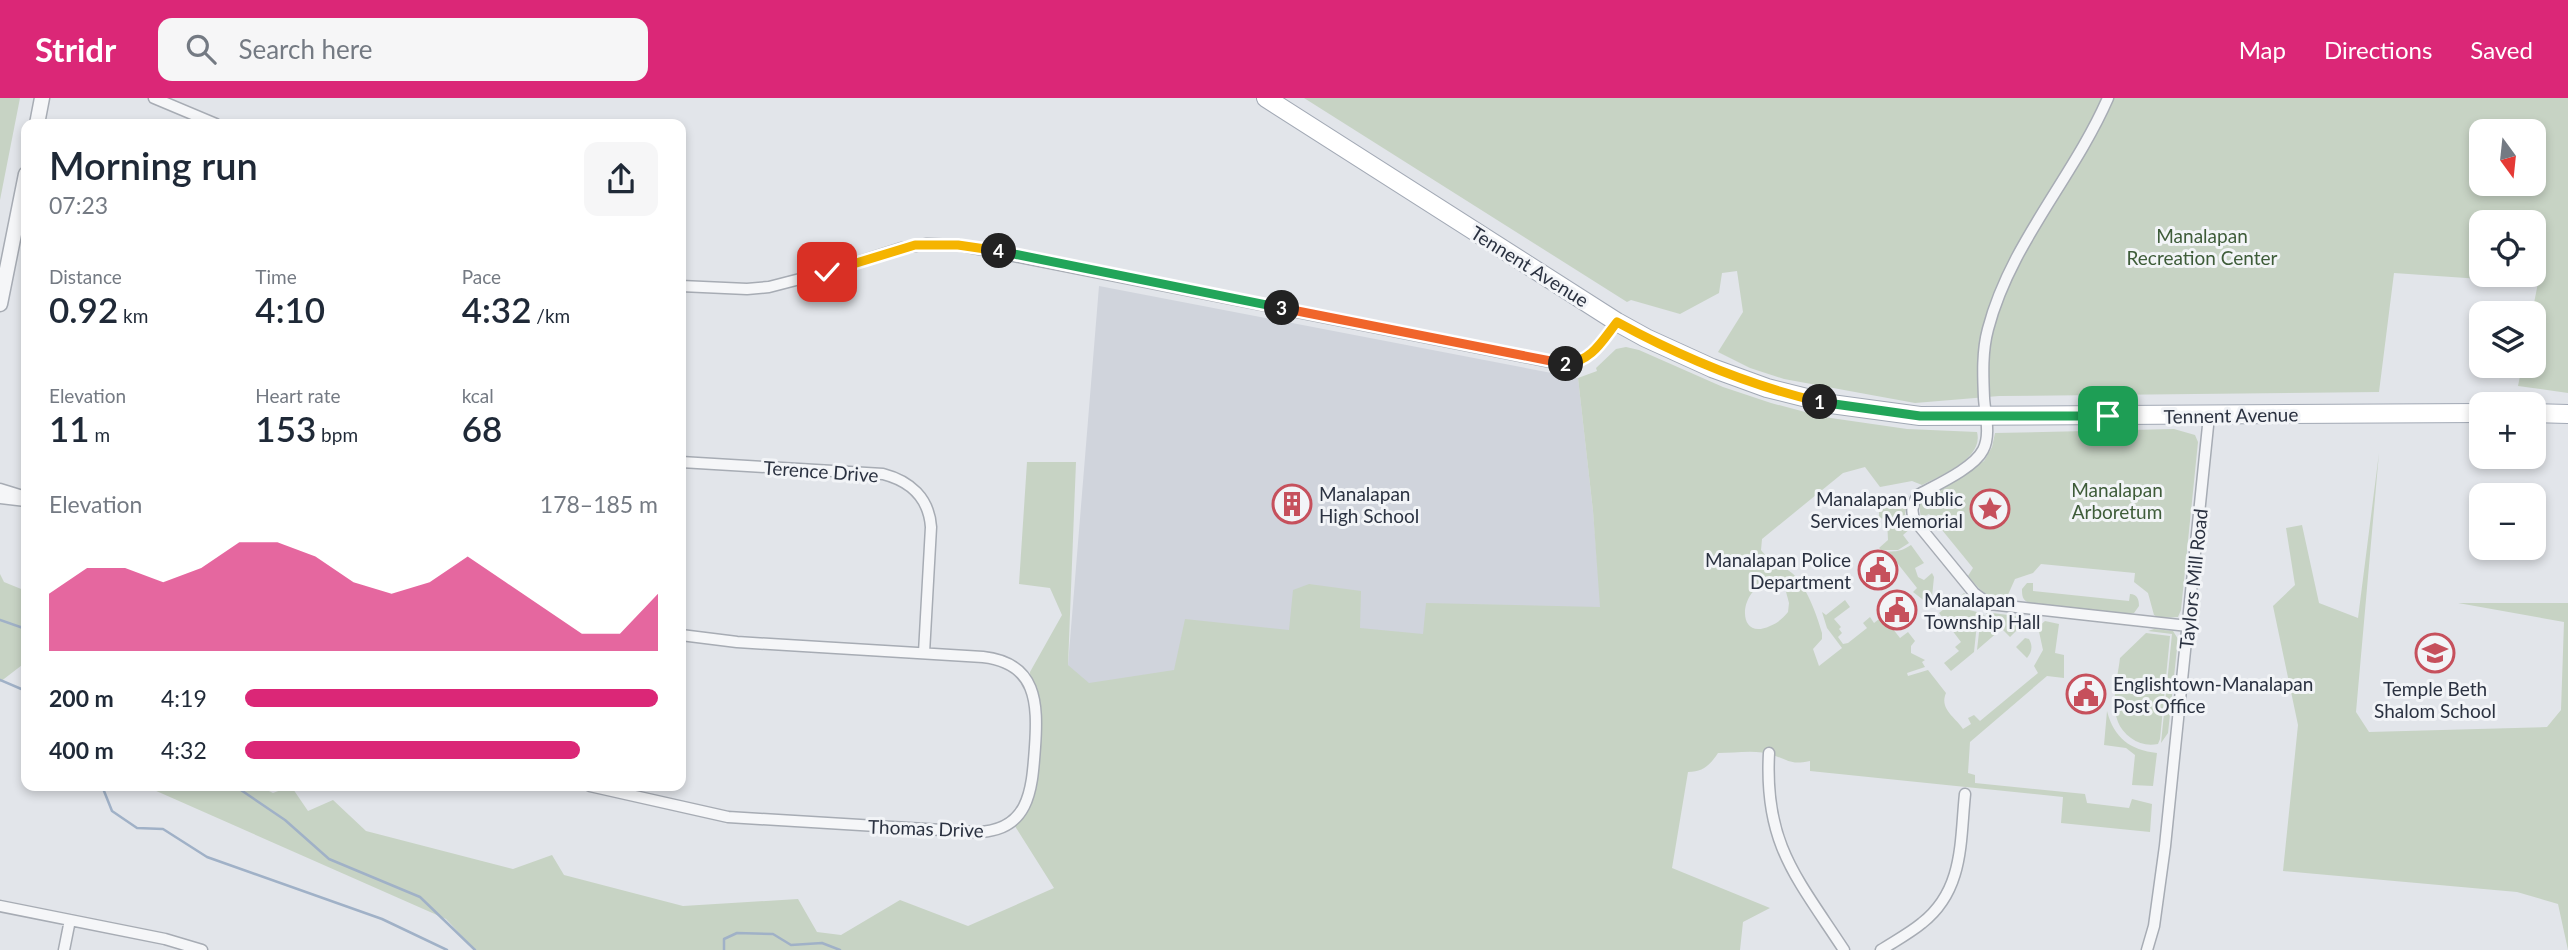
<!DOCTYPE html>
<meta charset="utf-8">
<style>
:root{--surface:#fff;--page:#f6f6f7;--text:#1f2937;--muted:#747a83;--accent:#db2777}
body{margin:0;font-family:Lato,sans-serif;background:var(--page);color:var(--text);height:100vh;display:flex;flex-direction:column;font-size:26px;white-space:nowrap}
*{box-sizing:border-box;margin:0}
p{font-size:23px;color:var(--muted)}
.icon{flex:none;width:38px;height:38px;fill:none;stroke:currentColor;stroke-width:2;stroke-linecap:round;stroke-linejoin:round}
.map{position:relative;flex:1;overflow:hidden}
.sheet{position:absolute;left:21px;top:21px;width:665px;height:672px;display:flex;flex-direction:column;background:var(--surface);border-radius:14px;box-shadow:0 4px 10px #0003}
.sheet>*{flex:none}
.needle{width:46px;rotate:165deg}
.fabs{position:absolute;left:2469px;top:21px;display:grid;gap:14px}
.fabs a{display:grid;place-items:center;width:77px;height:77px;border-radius:14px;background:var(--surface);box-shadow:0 4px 10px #0003;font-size:35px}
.pin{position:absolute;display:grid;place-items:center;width:60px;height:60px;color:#fff;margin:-30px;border-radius:14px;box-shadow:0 4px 10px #0006}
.km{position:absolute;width:35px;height:35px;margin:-18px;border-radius:50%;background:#222;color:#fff;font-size:19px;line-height:35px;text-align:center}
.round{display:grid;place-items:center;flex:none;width:74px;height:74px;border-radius:14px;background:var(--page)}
.headline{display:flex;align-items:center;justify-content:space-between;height:119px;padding:0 28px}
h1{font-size:38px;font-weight:600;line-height:52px}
.figures{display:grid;grid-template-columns:repeat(3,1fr);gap:10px;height:119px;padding:7px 28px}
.figures div{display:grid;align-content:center}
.figures b{font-size:35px;font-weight:600}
.figures small{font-size:19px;font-weight:400}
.figures p{font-size:19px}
.chart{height:196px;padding:14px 28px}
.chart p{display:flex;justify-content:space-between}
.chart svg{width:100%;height:126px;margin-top:7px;fill:var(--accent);opacity:.7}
ul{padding:0 28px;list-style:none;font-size:23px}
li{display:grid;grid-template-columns:112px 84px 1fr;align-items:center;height:52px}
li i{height:18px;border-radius:9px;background:var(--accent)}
header{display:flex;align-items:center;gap:42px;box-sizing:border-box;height:98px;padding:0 35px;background:var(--accent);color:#fff}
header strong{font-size:33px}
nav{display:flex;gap:38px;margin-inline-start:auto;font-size:24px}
.search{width:490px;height:63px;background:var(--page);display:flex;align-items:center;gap:18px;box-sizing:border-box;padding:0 24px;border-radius:14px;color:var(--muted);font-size:26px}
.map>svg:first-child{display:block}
</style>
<header>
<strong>Stridr</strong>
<div class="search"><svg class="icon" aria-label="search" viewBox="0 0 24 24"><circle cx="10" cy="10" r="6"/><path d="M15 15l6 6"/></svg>Search here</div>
<nav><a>Map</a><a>Directions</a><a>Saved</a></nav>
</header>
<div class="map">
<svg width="2568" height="852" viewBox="0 0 2568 852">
<rect width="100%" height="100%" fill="#e2e5ea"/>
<!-- built -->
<path fill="#d0d4dc" d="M 1099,188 L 1578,280 L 1593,413 L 1601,509 L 1631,765 L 1740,852 L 1137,852 L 1068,567 Z"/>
<!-- green -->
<path fill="#c7d3c4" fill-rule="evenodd" d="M 0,0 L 20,0 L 0,102 Z
M 1304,0 L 2568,0 L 2568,295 L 2518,288 L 2522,268 L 2534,268 L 2532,215 L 2538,185 L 2394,175 L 2379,294 L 1999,298 L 1915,305 L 1784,281 L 1750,270 L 1718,254 L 1743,214 L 1737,173 L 1722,175 L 1719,195 L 1680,216 L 1631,202 L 1627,204 ZM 2482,33 L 2534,33 L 2534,86 L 2482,86 ZM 2482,124 L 2534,124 L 2534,177 L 2482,177 Z
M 1626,249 L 1639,252 L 1723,289 L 1771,305 L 1824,319 L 1907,331 L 1977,334 C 1984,360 1942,377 1922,387 L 1912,383 L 1880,389 L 1865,369 L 1843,375 L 1762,441 L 1761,452 C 1769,463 1781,467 1792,475 C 1806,487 1817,517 1822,535 L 1822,541 L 1813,551 L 1819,568 L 1842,550 L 1827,530 L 1822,514 L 1826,517 L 1845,502 L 1850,509 L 1834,521 L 1841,529 L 1839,531 L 1842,535 L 1838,539 L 1843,546 L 1848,545 L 1867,530 L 1863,525 L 1870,519 L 1874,525 L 1883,518 L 1900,540 L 1908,534 L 1915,543 L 1911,548 L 1911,555 L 1925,562 L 1922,564 L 1925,569 L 1907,575 L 1908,578 L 1928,572 L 1946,595 C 1939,611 1955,619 1963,631 L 1971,626 L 1968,620 L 1974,617 L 1980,623 L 2038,575 L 2034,568 L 2043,552 L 2038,529 L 2045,523 L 2059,526 L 2055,555 L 2064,557 L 2064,580 L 2047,578 L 1970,644 L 1968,675 L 1975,677 L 1975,685 L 2085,696 L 2087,705 L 2129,710 L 2132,701 L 2152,706 L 2150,734 L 2061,725 L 2063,699 L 1810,673 L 1810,663 C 1791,667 1790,663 1773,657 C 1757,651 1735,655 1718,655 C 1710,667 1703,674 1688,674 L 1672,770 L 1770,810 L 1743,824 L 1740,852 L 475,852 L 446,821 L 145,688 L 259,688 L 273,695 L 291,688 L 308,713 L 333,702 L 366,733 L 513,771 L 552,757 L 564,777 L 683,808 L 798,801 L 817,834 L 841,837 L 900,802 L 968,828 L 1054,790 L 1013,725 L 1032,689 L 1030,574 L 1062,517 L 1050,490 L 1019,486 L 1027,364 L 1076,364 L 1068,567 L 1089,585 L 1174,572 L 1185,521 L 1289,532 L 1293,492 L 1309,486 L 1361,493 L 1360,530 L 1423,536 L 1426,505 L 1600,509 L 1593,413 L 1578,280 L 1597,273 L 1596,270 L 1616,251 ZM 1765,486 L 1776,486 L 1785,490 L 1789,505 L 1788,514 C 1783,520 1778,525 1770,528 C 1736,544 1739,493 1765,486 Z
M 2174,331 L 2195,337 L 2198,344 L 2181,512 L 2178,519 L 2160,520 L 2154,517 L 2148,495 L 2134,484 L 2135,475 L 2041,466 L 2033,475 L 2015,481 L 2007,499 C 1991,506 1977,489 1968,478 L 1973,470 L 1929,416 L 1921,420 L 1919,407 L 1929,397 L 1984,363 L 1992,349 L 1995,335 Z
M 2379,355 L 2356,614 L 2369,634 L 2547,629 L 2561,612 L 2564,524 L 2458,505 L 2568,505 L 2568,852 L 2558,806 L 2517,794 L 2283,773 L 2298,627 L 2273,508 L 2295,487 L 2286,430 L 2302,427 L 2319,505 L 2358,520 Z
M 1909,398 L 1905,416 L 1911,430 L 1903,437 L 1909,445 L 1898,452 L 1881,452 L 1879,450 L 1888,442 L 1887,421 L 1879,420 L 1879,408 L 1887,403 Z
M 1911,447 L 1924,465 L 1915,470 L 1918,479 L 1924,482 L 1932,475 L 1934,479 L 1932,499 L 1926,504 L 1913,494 L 1917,490 L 1894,461 L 1889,465 L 1887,460 L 1878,467 L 1875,457 C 1888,450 1895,458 1911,447 Z
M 0,476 L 4,484 L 26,493 L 26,564 L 0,584 Z
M 2027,485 L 2033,485 L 2033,493 L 2129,503 L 2130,496 C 2137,496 2139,501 2139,508 L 2134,515 L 2127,516 L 2030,505 C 2022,503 2022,497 2022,491 Z
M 1964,495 L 1986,512 L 1960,506 L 1956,502 Z
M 1954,503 L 1958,509 L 1977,514 L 1978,516 L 1974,554 L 1951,573 L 1944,565 L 1959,553 L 1955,549 L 1961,544 L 1939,515 Z
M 1985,514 L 2023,519 L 2024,525 L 2010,539 Z
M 1982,515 L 1999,533 L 1977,552 L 1981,517 Z
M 2154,531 L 2173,533 L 2178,541 L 2168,635 L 2161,645 L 2172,536 L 2148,533 Z
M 2146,535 L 2170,538 L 2160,641 L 2158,646 C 2148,648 2139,646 2131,640 C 2105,622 2117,586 2120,560 Z
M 2025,540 L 2029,541 C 2033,548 2032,554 2027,560 L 2016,549 Z
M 2107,613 C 2114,640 2130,652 2157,655 L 2153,688 L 2132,687 L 2135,657 L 2126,650 L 2104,647 Z"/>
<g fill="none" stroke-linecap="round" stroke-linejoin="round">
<!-- stream -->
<path stroke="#a0b1c7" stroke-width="2.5" d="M 0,522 L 26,531
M 0,582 L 26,593
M 102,688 L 112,713 L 137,730 L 163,731 L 207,759 L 382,821 L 447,852
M 235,688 L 285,722 L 329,761 L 420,799 L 475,852
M 724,852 L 724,841 L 737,835 L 773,836 L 791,847 L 822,845 L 840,852"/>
<defs>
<path id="minor" d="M 154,0 L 216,26
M 2108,0 C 2073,80 2010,146 1988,231 C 1982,253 1983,277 1984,300 C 1985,316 1991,337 1983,352 C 1974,370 1936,387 1918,397 C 1912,406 1910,415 1916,424 L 1974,495 L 1989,506 L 2188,528
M 681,188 L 747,191 L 769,189 L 827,174 L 902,150 L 927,146 L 958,147 L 1561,266 C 1590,266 1601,244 1617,224
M 681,364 L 883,376 C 910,383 929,400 931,429 L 924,555
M 0,391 L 26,399
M 0,400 L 26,403
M 1769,655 C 1764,746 1797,780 1844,852
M 590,688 L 728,719 L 975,734 C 1030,734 1032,691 1035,649 C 1038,605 1037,565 983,559 L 737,544 L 681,537
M 0,808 L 165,841 L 202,852
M 64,852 L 70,822
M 1881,852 C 1895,843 1910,835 1922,825 C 1964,792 1960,744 1965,696
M 2147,852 L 2154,828 L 2165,748 L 2209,318"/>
<path id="tertiary" d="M 37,26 L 42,0
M 0,206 L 26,76"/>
<path id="primary" d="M 1266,0 L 1617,224 L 1646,240 L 1712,270 L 1767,290 L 1831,306 L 1920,318 L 2482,315
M 2534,315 L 2568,316"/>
</defs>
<!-- minor casing -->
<use href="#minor" stroke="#a7acb4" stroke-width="13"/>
<!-- tertiary casing -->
<use href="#tertiary" stroke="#a7acb4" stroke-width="17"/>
<!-- primary casing -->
<use href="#primary" stroke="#a2a9b5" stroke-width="20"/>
<!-- minor -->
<use href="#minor" stroke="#f5f6f8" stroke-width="10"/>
<!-- tertiary -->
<use href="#tertiary" stroke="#f5f6f8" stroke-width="14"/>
<!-- primary -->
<use href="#primary" stroke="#fff" stroke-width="18"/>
</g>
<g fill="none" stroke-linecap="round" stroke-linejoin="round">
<defs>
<path id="split-1" d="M 1820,304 L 1920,318 L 2108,318"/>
<path id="split-2" d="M 1566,266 C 1592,263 1602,243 1617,224 C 1681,259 1748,287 1820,304"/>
<path id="split-3" d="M 1282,210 L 1566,266"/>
<path id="split-4" d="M 999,153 L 1282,210"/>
<path id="split-5" d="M 827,174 L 915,147 L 958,147 L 999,153"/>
</defs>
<!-- split-1 casing -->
<use href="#split-1" stroke="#fff" stroke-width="14"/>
<!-- split-2 casing -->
<use href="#split-2" stroke="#fff" stroke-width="14"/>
<!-- split-3 casing -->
<use href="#split-3" stroke="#fff" stroke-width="14"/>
<!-- split-4 casing -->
<use href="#split-4" stroke="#fff" stroke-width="14"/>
<!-- split-5 casing -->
<use href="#split-5" stroke="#fff" stroke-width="14"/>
<!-- split-1 -->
<use href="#split-1" stroke="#22a559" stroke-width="9"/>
<!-- split-2 -->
<use href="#split-2" stroke="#f5b400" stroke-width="9"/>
<!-- split-3 -->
<use href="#split-3" stroke="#f0652b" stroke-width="9"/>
<!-- split-4 -->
<use href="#split-4" stroke="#22a559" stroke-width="9"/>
<!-- split-5 -->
<use href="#split-5" stroke="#f5b400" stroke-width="9"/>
</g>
<!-- icons -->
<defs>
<symbol id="building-ring" viewBox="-11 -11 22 22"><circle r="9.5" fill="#f2f4f7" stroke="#c6505c" stroke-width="1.5"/><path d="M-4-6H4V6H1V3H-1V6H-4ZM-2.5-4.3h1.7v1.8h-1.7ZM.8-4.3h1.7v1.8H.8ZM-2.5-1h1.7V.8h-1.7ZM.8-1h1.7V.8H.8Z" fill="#c6505c"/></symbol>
<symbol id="sight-ring" viewBox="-11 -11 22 22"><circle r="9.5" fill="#f2f4f7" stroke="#c6505c" stroke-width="1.5"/><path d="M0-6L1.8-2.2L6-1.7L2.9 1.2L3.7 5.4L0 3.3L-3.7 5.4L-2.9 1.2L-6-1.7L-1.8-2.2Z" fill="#c6505c"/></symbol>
<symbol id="civic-ring" viewBox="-11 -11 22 22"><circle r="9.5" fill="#f2f4f7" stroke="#c6505c" stroke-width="1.5"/><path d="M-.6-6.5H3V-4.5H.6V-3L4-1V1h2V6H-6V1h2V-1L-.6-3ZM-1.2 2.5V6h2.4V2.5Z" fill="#c6505c"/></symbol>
<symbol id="school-ring" viewBox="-11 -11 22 22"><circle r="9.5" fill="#f2f4f7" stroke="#c6505c" stroke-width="1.5"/><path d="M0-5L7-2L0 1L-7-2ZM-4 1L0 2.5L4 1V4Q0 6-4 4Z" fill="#c6505c"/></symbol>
</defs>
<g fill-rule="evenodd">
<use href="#building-ring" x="1270" y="384" width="44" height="44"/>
<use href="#sight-ring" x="1968" y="389" width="44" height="44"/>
<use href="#civic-ring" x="1856" y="450" width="44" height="44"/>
<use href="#civic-ring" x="1875" y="490" width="44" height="44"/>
<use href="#school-ring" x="2413" y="533" width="44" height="44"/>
<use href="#civic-ring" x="2064" y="574" width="44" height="44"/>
</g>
<g text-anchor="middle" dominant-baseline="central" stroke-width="6" stroke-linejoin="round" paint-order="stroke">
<!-- park labels -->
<g font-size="19" fill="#3e5c39" stroke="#f2f4f7">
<text x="2202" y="137">Manalapan<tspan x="2202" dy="22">Recreation Center</tspan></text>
<text x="2117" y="391">Manalapan<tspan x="2117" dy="22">Arboretum</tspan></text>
</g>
<!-- street labels -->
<g font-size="19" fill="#2b3241" stroke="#f2f4f7">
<text transform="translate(1530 168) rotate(32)">Tennent Avenue</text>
<text transform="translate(2231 317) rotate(-1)">Tennent Avenue</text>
<text transform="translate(821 373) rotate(4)">Terence Drive</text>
<text transform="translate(2193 481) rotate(-84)">Taylors Mill Road</text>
<text transform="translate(926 730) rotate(2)">Thomas Drive</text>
</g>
<!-- poi labels -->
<g font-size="19" fill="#2b3241" stroke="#f2f4f7" text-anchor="start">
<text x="1319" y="395">Manalapan<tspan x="1319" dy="22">High School</tspan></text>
<text x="1963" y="400" text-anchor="end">Manalapan Public<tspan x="1963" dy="22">Services Memorial</tspan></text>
<text x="1851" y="461" text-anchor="end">Manalapan Police<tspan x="1851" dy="22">Department</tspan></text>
<text x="1924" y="501">Manalapan<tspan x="1924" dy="22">Township Hall</tspan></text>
<text x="2113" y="585">Englishtown-Manalapan<tspan x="2113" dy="22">Post Office</tspan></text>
<text x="2435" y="590" text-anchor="middle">Temple Beth<tspan x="2435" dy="22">Shalom School</tspan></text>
</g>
</g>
</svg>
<div class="fabs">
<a><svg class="needle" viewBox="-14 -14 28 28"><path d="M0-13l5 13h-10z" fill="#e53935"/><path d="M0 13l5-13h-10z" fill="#747a83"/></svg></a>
<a><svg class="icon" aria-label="locate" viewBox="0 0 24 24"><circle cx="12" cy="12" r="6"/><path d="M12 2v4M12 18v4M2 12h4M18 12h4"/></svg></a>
<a><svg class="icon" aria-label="layers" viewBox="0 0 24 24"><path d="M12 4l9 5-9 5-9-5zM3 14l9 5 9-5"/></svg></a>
<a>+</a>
<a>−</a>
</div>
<div class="pin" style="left:2108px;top:318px;background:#1e9e55"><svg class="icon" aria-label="arrive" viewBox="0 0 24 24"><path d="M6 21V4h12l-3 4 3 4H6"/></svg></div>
<div class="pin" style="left:827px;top:174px;background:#d93025"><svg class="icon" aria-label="check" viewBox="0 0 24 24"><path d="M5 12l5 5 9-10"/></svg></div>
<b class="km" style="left:1820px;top:304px">1</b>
<b class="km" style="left:1566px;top:266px">2</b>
<b class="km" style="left:1282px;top:210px">3</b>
<b class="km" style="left:999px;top:153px">4</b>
<section class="sheet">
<div class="headline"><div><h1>Morning run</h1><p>07:23</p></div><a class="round"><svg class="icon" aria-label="share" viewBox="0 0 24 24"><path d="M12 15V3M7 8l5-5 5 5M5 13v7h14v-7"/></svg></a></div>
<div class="figures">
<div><p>Distance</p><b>0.92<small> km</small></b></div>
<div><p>Time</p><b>4:10</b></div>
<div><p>Pace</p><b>4:32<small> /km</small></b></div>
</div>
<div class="figures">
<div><p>Elevation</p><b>11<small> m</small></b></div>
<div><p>Heart rate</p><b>153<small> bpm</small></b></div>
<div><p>kcal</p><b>68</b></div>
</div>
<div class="chart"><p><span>Elevation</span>178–185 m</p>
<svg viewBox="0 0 160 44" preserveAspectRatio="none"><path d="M0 44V24L10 15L20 15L30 20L40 15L50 6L60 6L70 11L80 20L90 24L100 20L110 11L120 20L130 29L140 38L150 38L160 24V44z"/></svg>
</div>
<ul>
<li><b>200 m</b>4:19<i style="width:100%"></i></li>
<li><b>400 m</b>4:32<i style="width:81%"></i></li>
</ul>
</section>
</div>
